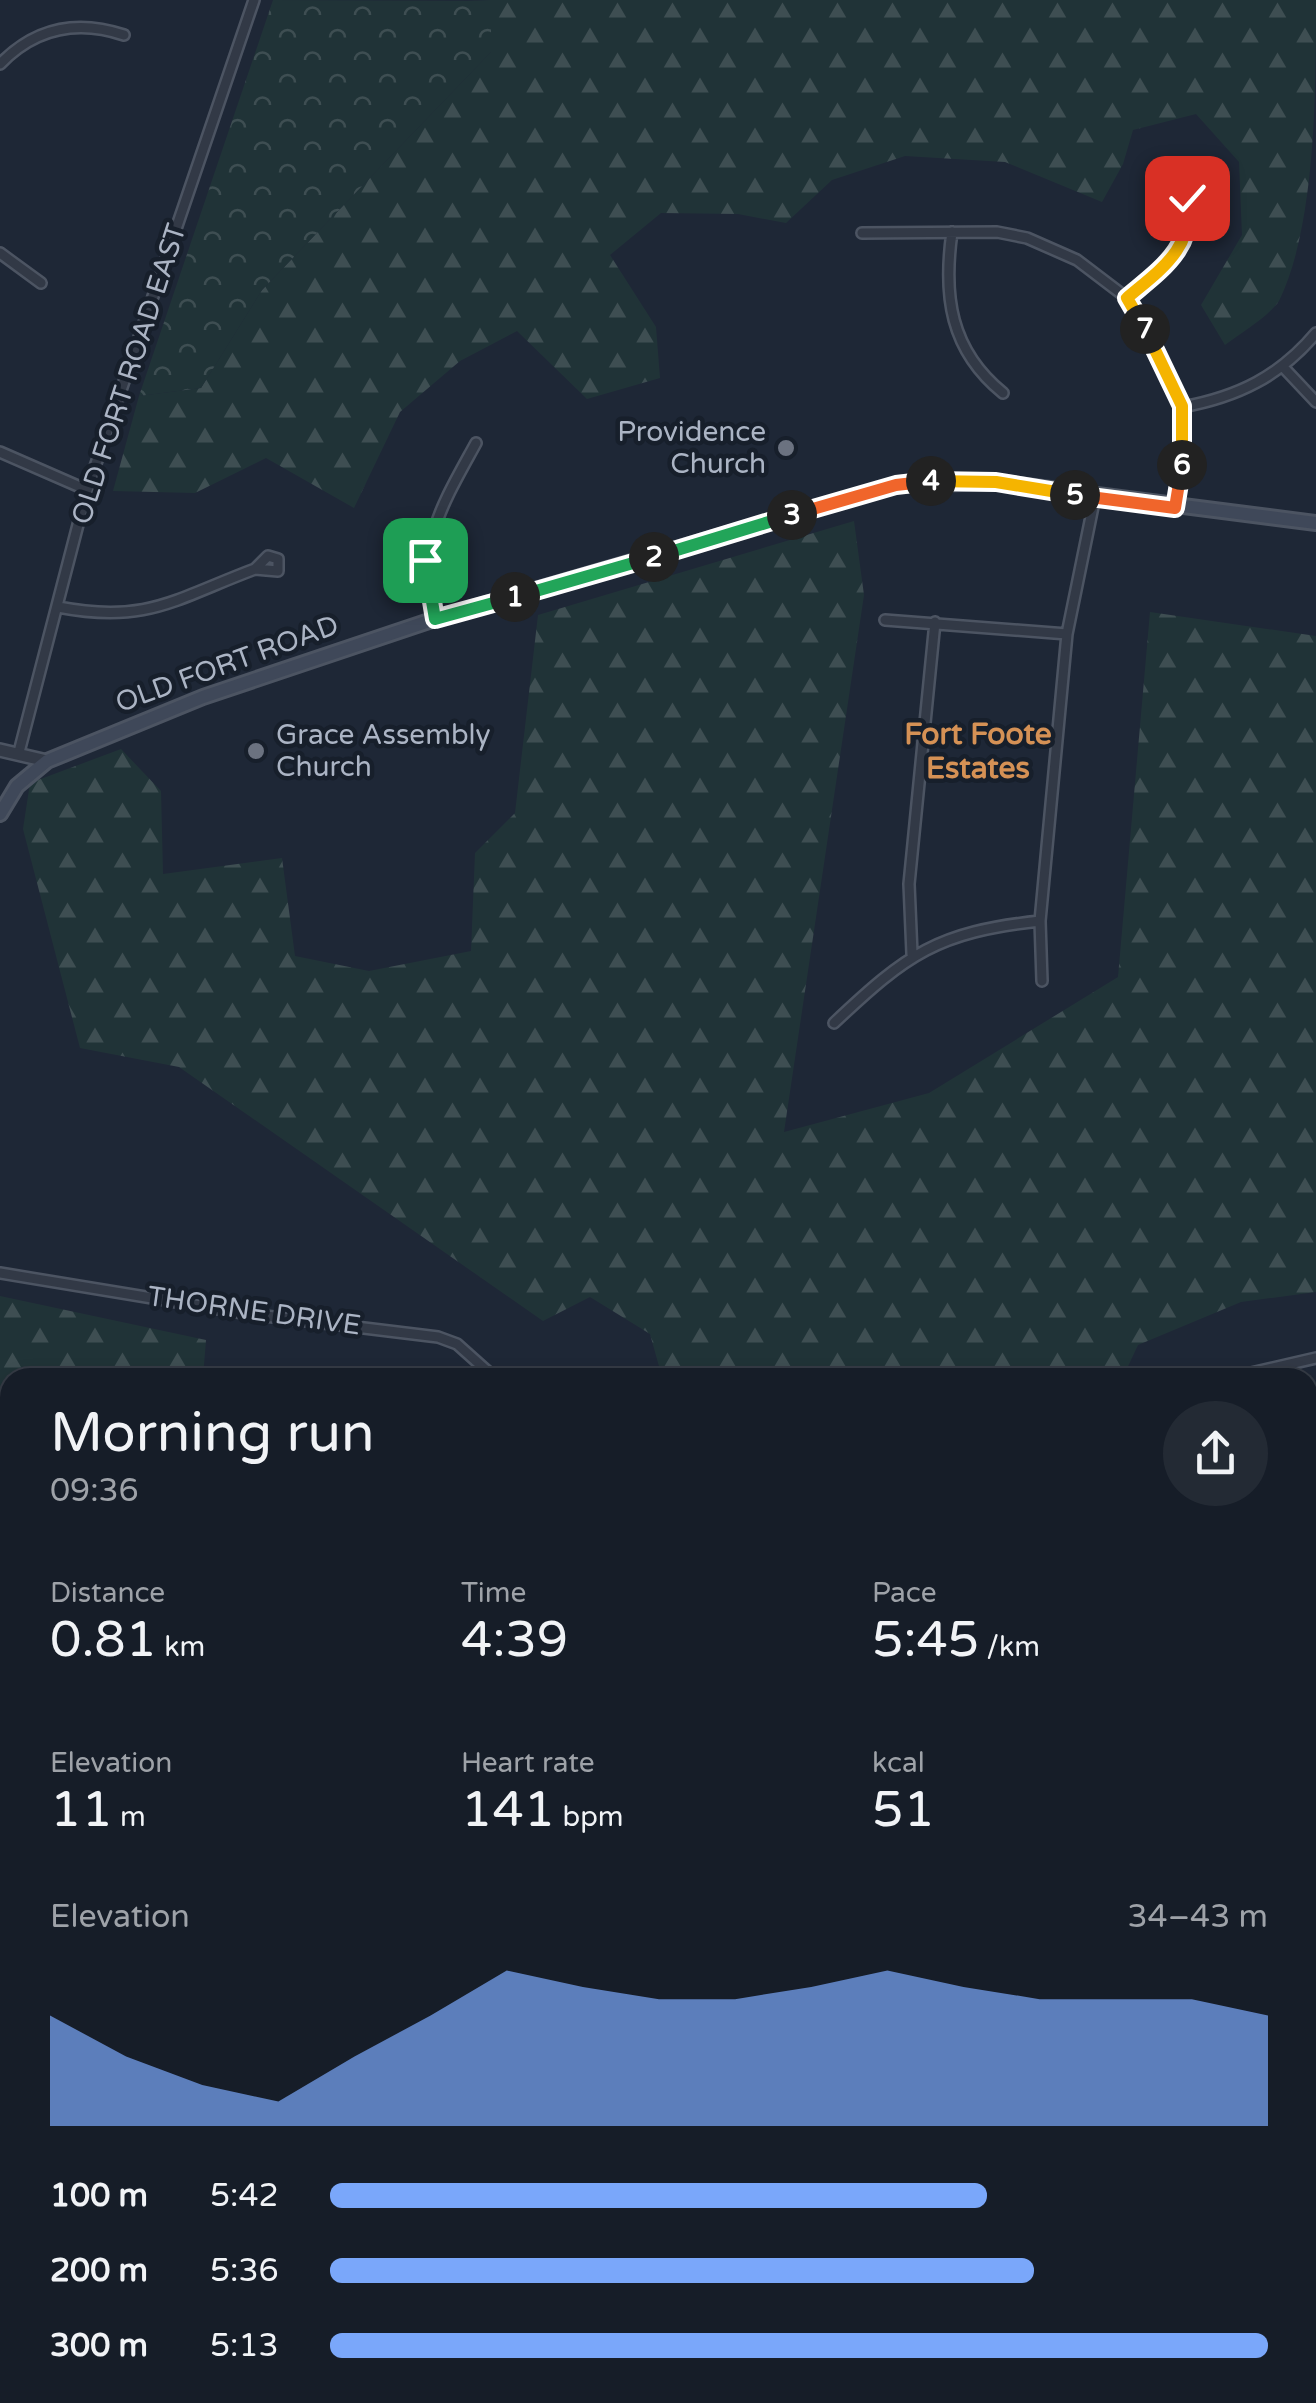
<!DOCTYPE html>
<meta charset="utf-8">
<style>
:root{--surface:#161d28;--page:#232a34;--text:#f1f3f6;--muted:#9ea2a8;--line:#353b45;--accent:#7aa7fa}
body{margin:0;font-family:"Varela Round",sans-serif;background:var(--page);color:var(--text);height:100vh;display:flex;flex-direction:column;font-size:38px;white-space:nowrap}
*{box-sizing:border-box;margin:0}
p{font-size:32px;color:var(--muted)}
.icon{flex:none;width:55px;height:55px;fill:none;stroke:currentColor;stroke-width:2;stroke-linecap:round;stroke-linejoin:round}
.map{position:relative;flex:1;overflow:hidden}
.details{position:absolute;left:0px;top:1368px;width:1318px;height:1038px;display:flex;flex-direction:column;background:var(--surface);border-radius:30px 30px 0 0;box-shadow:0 5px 15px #0003,0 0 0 2px var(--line)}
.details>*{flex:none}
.pin{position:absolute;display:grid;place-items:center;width:85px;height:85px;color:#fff;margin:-42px;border-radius:20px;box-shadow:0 5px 15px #0006}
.km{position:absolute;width:50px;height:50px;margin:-25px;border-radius:50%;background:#222;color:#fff;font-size:28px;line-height:50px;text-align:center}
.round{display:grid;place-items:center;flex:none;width:105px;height:105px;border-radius:52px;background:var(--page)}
.overview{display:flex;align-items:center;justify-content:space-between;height:170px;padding:0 50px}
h1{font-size:55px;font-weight:600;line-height:75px}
.stats{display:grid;grid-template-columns:repeat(3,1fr);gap:15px;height:170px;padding:10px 50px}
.stats div{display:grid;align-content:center}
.stats b{font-size:50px;font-weight:600}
.stats small{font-size:28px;font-weight:400}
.stats p{font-size:28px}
.chart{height:280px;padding:20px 50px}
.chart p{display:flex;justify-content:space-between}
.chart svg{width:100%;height:180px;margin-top:10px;fill:var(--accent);opacity:.7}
ul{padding:0 50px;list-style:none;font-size:32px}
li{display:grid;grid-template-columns:160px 120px 1fr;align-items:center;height:75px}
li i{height:25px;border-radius:12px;background:var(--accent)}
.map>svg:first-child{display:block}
</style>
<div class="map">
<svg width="1316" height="2403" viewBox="0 0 1316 2403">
<defs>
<pattern id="forest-firs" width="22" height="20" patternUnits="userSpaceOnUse" patternTransform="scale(2.5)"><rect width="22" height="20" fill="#203337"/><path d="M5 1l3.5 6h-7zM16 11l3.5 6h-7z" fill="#3e4e52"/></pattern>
<pattern id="park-crowns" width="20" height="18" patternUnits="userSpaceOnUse" patternTransform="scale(2.5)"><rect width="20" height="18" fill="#203337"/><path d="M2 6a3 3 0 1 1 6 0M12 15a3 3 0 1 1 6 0" fill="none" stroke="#3e4e52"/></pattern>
</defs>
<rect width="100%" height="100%" fill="#1e2736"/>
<!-- forest -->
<path fill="url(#forest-firs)" d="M 467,0 L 1316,0 C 1316,91 1316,225 1279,301 C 1267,318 1242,332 1225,345 L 1201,305 L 1242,235 L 1239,162 L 1196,114 L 1133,130 L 1123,164 L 1102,202 L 1005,162 L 905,156 L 832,180 L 786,223 L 738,214 L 661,213 L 610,255 L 656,327 L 660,378 L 587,399 L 517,331 L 460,361 L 400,412 L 354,508 L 266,458 L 195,493 L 113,491 L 139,396 L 201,388 L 262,290 L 491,52 L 491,1 Z
M 854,521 L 864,595 L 784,1132 L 929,1093 L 1118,977 L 1150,612 L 1316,636 L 1316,1292 L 1241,1302 L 1138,1345 L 1123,1377 L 662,1377 L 650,1334 L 590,1297 L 543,1321 L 179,1067 L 80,1048 L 23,829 L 30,783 L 121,749 L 161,791 L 163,874 L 282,858 L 295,956 L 369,971 L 471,951 L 475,853 L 515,813 L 538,615 Z
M 0,1296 L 206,1340 L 203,1377 L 10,1378 L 10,1760 L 0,1756 Z
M 1308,1821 L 1316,1839 L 1316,2340 L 1308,2341 Z"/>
<!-- park -->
<path fill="url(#park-crowns)" d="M 273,0 L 491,1 L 491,52 L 262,290 L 201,388 L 139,396 Z"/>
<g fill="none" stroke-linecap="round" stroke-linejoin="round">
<defs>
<path id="minor" d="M 0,64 C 35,28 76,19 124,35
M 952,232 C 943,296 950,350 1003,393
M 862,233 L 997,232 L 1027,238 L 1077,260 L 1127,298 L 1182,407 L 1182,466 L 1175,508
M 0,253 L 41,283
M 1127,298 C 1162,269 1204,239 1183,188
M 1284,368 L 1316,402
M 1182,407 C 1238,397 1280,376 1316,333
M 0,452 L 87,490
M 268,556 L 278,559 L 278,571 L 255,569 Z
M 58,607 C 147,624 175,599 255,569
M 435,619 C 415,546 441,507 476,443
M 885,620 L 1067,634
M 19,752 L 87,490 L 254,0
M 912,954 L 909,884 L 935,622
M 1042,981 L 1040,921 L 1067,634 L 1095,497
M 834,1023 C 907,954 937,932 1040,921
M 0,1273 L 249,1314 L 438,1337 L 457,1344 L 495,1378
M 1229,1378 L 1316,1358
M 1308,1614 L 1316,1612
M 0,1918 L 10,1921
M 0,2115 L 10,2097"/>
<path id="tertiary" d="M 0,750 L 47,761"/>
<path id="secondary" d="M 0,814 L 17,786 L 47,761 L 203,697 L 435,619 L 896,485 L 996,482 L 1316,523"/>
</defs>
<!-- minor casing -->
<use href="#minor" stroke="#4c5462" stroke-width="14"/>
<!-- tertiary casing -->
<use href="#tertiary" stroke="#4c5462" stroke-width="16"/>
<!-- secondary casing -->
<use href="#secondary" stroke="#4c5462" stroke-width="18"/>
<!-- minor -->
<use href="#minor" stroke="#323946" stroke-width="9"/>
<!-- tertiary -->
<use href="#tertiary" stroke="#323946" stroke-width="11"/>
<!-- secondary -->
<use href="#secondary" stroke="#3f4859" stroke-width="12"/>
</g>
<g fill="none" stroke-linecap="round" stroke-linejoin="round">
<defs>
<path id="split-1" d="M 425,560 L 435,619 L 515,597"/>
<path id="split-2" d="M 515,597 L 654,557"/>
<path id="split-3" d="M 654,557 L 792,515"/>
<path id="split-4" d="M 792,515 L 896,485 L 931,481"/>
<path id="split-5" d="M 931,481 L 996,482 L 1075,495"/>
<path id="split-6" d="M 1075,495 L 1175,508 L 1182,465"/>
<path id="split-7" d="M 1145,329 L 1182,406 L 1182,465"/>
<path id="split-8" d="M 1145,329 L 1127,298 C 1160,270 1196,247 1187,198"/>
</defs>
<!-- split-1 casing -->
<use href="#split-1" stroke="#fff" stroke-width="20"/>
<!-- split-2 casing -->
<use href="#split-2" stroke="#fff" stroke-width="20"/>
<!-- split-3 casing -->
<use href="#split-3" stroke="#fff" stroke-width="20"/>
<!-- split-4 casing -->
<use href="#split-4" stroke="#fff" stroke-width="20"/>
<!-- split-5 casing -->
<use href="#split-5" stroke="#fff" stroke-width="20"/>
<!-- split-6 casing -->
<use href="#split-6" stroke="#fff" stroke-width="20"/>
<!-- split-7 casing -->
<use href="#split-7" stroke="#fff" stroke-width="20"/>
<!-- split-8 casing -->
<use href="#split-8" stroke="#fff" stroke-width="20"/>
<!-- split-1 -->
<use href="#split-1" stroke="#22a559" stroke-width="12"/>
<!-- split-2 -->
<use href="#split-2" stroke="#22a559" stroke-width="12"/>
<!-- split-3 -->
<use href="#split-3" stroke="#22a559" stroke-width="12"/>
<!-- split-4 -->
<use href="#split-4" stroke="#f0652b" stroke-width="12"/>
<!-- split-5 -->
<use href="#split-5" stroke="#f5b400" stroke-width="12"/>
<!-- split-6 -->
<use href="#split-6" stroke="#f0652b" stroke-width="12"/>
<!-- split-7 -->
<use href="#split-7" stroke="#f5b400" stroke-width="12"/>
<!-- split-8 -->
<use href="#split-8" stroke="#f5b400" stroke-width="12"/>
</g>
<!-- markers -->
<g fill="#6b7280" stroke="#171f2b" stroke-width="4">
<circle cx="786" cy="448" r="10"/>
<circle cx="256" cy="751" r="10"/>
</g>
<g text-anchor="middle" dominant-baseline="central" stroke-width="9" stroke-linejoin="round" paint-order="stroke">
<!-- street labels -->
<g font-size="28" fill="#abb4c4" stroke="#171f2b">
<text transform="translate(129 374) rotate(-72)">OLD FORT ROAD EAST</text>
<text transform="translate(227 664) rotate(-20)">OLD FORT ROAD</text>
<text transform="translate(254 1311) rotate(8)">THORNE DRIVE</text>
</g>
<!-- poi labels -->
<g font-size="28" fill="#abb4c4" stroke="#171f2b" text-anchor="end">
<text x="766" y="432">Providence<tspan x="766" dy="32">Church</tspan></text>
<text x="276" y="735" text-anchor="start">Grace Assembly<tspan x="276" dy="32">Church</tspan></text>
</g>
<!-- neighbourhood labels -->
<g font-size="30" font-weight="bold" fill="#d59155" stroke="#171f2b">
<text x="978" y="734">Fort Foote<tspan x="978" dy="34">Estates</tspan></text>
</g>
</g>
</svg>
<div class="pin" style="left:425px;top:560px;background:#1e9e55"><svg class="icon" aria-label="arrive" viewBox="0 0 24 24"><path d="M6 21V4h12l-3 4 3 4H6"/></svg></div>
<div class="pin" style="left:1187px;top:198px;background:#d93025"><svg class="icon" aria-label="check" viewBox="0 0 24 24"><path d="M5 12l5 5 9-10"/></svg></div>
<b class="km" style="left:515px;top:597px">1</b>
<b class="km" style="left:654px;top:557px">2</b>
<b class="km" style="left:792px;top:515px">3</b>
<b class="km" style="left:931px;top:481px">4</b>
<b class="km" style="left:1075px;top:495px">5</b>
<b class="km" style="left:1182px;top:465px">6</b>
<b class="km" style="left:1145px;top:329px">7</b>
<section class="details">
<div class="overview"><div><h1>Morning run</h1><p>09:36</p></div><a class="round"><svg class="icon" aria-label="share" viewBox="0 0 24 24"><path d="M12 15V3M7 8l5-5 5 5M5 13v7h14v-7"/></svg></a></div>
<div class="stats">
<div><p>Distance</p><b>0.81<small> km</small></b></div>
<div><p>Time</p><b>4:39</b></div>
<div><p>Pace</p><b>5:45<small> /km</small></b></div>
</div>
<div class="stats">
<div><p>Elevation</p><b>11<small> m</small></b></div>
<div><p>Heart rate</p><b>141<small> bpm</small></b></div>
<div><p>kcal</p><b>51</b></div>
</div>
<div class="chart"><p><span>Elevation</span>34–43 m</p>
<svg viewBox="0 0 160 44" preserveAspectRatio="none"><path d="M0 44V17L10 27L20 34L30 38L40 27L50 17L60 6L70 10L80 13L90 13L100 10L110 6L120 10L130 13L140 13L150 13L160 17V44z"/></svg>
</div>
<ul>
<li><b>100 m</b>5:42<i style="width:70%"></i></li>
<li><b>200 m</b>5:36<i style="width:75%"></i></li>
<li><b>300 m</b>5:13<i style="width:100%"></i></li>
</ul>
</section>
</div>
